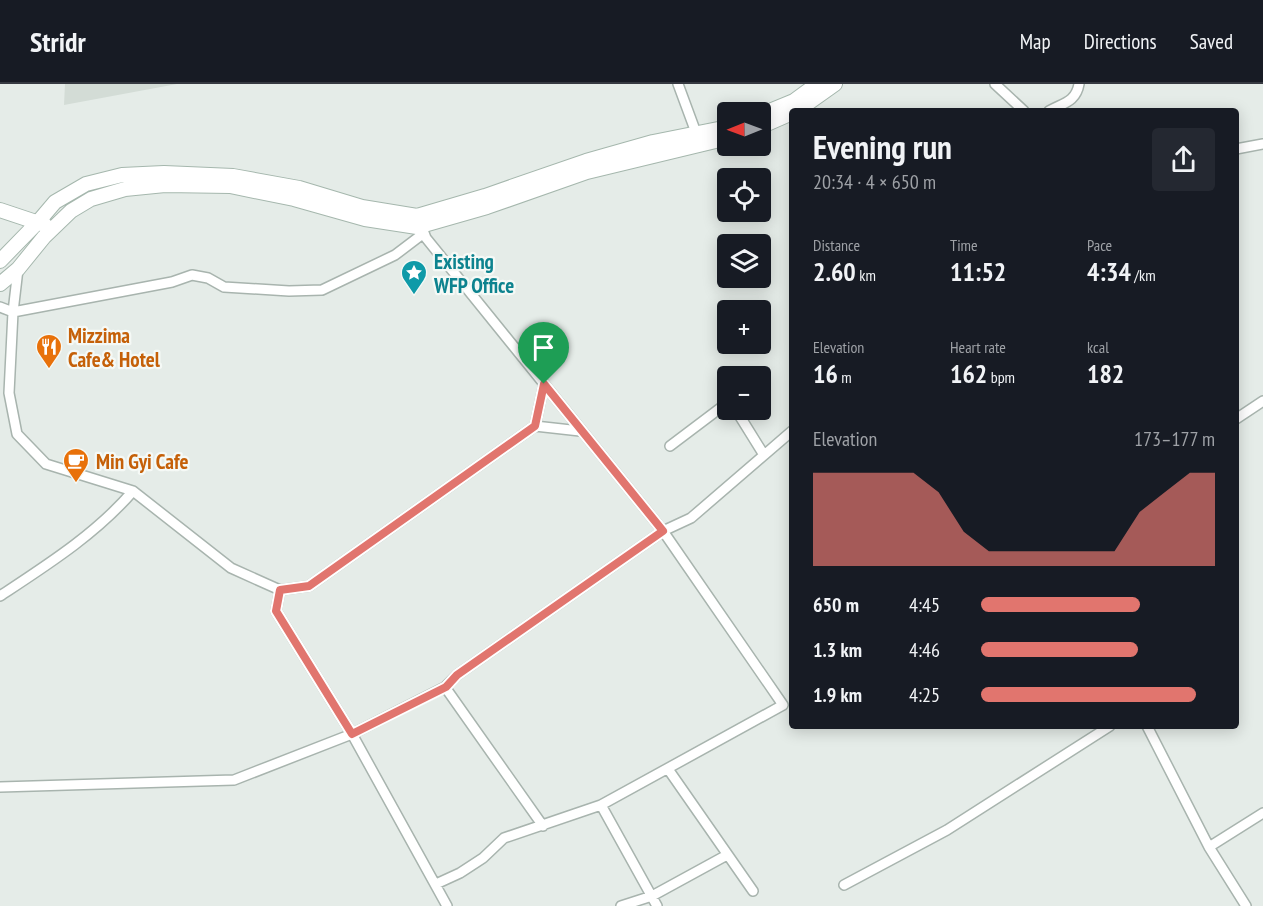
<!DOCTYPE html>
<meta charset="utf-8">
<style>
:root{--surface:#171b24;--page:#242831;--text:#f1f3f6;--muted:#9ea1a6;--line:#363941;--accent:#e1756e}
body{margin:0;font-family:"PT Sans Narrow",sans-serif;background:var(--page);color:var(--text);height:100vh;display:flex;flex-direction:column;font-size:22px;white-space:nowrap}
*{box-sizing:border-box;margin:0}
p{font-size:20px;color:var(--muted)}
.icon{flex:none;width:33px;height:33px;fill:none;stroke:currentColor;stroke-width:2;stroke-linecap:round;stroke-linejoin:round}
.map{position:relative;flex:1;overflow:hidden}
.sheet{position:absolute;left:789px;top:24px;width:450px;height:621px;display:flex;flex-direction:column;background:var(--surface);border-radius:6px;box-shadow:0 3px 15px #0003}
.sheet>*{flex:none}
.needle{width:39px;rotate:269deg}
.fabs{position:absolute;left:717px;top:18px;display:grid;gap:12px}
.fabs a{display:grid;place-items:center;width:54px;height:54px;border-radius:6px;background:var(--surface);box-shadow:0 3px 15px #0003;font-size:30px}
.pin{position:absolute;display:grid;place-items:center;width:51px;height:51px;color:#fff;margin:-62px -26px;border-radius:50% 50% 50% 0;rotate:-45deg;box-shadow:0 0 6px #0007}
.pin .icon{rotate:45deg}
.round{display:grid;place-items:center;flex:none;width:63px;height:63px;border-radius:6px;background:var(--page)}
.head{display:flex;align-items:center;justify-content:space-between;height:102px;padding:0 24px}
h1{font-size:33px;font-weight:800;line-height:45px}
.figures{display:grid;grid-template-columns:repeat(3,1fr);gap:9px;height:102px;padding:6px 24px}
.figures div{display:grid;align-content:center}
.figures b{font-size:26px;font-weight:800}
.figures small{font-size:16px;font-weight:400}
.figures p{font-size:16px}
.chart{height:168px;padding:12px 24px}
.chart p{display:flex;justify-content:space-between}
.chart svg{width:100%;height:108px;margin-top:6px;fill:var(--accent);opacity:.7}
ul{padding:0 24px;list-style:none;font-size:20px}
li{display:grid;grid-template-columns:96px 72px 1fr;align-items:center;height:45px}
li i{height:15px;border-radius:8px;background:var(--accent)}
header{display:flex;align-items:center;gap:36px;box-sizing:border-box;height:84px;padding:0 30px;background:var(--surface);border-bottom:2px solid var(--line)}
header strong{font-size:28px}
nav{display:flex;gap:33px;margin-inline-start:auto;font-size:21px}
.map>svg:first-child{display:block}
</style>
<header>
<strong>Stridr</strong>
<nav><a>Map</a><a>Directions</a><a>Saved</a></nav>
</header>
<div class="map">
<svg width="1263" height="822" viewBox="0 0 1263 822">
<rect width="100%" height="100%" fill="#e5ece8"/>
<!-- built -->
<path fill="#d3dcd6" d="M 65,0 L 177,0 L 64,21 Z"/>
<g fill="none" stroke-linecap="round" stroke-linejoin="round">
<defs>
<path id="street" d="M 678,0 L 698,54
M 995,0 L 1024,27
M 1049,27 C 1063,19 1076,18 1079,0
M 1236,65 L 1263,60
M 423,146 L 426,154 L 663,447 L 691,434 L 792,347
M 424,149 L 395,171 L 322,206 L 289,207 L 224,203 L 208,194 L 192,191 L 172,198 L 13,228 L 9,309 L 17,350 L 46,380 L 133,407 L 231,484 L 280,506 L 309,502 L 535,342
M 0,223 L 13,228 L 18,185
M 544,300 L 535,342 L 580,347
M 736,326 L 764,371
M 1236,335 L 1263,317
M 670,362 L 723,322 L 728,322
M 280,506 L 276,527 L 352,650 L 447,822
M 0,512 C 47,481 96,450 133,407
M 445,603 L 543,742
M 1147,642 L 1209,763 L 1246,822
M 668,685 L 753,807
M 0,703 L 234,696 L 352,650 L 445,603 L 457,591 L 663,447 L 783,621 L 601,721 L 504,754 L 483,774 L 460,789 L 436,800
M 601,721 L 657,822
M 1209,763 L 1263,729
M 844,801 L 947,746 L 1110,642
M 621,822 L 652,812 L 727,771"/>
<path id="secondary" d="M 797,27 L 835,0
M 760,31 L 794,17 L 817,0
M 760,43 L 792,29
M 0,126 L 45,141
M 0,177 L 38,138 L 55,118 L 86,100 L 122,91 L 164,89 L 233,92 L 299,104 L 362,123 L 417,132 L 485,112 L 586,77 L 653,58 L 728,43
M 0,200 L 18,185 L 44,153 L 71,127 L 91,115 L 125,105 L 165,101 L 230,102 L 294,115 L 365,135 L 417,143 L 487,123 L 587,88 L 728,54"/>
</defs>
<!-- street casing -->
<use href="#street" stroke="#a8b4ae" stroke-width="12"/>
<!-- secondary casing -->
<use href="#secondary" stroke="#a5b7ad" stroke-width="16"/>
<!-- street -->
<use href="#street" stroke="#fff" stroke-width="9"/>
<!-- secondary -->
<use href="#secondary" stroke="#fff" stroke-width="14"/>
</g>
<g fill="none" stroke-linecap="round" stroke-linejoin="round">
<defs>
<path id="route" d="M 544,300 L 663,447 L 457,591 L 446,603 L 352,650 L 276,527 L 280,506 L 309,502 L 535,342 Z"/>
</defs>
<!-- route casing -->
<use href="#route" stroke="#fff" stroke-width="12"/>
<!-- route -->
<use href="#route" stroke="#e1756e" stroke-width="8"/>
</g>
<!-- icons -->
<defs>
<symbol id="sight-pin" viewBox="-11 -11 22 30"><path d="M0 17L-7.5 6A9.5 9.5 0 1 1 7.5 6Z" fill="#0f9aa8" stroke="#f5f9f6"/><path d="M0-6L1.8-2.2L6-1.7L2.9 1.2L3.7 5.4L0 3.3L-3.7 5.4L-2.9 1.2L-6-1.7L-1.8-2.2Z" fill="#fff"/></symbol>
<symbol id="restaurant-pin" viewBox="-11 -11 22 30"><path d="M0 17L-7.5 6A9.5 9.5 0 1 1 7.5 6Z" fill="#e8710a" stroke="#f5f9f6"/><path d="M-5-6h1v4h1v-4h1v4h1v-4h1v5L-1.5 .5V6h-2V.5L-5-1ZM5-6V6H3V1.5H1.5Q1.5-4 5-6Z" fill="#fff"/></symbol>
<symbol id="cafe-pin" viewBox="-11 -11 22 30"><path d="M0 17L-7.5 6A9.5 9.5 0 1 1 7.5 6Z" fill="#e8710a" stroke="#f5f9f6"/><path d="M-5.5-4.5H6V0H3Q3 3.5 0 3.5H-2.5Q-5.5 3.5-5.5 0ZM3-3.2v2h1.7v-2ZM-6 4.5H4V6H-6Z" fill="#fff"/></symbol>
</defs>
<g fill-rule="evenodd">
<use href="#sight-pin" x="399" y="174" width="30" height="40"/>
<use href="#restaurant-pin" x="34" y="248" width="30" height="40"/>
<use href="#cafe-pin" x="61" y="362" width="30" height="40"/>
</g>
<g text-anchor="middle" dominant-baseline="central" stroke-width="4.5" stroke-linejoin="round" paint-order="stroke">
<!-- culture labels -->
<g font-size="21" font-weight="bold" fill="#0d838f" stroke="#f5f9f6" text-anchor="start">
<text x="434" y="177">Existing<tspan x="434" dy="24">WFP Office</tspan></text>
</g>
<!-- food labels -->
<g font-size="21" font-weight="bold" fill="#c56008" stroke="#f5f9f6" text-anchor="start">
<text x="68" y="251">Mizzima<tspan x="68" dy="24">Cafe&amp; Hotel</tspan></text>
<text x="96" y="377">Min Gyi Cafe</text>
</g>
</g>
</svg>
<div class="fabs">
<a><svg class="needle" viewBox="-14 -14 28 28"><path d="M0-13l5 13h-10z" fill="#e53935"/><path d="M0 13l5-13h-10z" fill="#9ea1a6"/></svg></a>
<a><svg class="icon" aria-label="locate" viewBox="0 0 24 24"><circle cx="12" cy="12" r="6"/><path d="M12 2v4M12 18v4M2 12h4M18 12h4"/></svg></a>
<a><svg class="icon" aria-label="layers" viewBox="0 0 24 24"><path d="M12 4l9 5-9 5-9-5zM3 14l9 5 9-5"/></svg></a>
<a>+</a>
<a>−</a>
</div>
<div class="pin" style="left:544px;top:300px;background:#1e9e55"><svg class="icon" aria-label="arrive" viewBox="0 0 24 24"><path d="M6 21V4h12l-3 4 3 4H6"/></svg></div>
<section class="sheet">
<div class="head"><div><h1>Evening run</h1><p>20:34 · 4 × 650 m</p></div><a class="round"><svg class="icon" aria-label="share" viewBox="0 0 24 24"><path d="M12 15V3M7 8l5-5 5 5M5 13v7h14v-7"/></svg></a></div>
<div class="figures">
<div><p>Distance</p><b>2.60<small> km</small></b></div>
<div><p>Time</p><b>11:52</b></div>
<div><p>Pace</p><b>4:34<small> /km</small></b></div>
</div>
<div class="figures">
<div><p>Elevation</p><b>16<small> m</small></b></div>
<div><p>Heart rate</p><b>162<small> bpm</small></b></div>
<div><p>kcal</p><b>182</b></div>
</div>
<div class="chart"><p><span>Elevation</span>173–177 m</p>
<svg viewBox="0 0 160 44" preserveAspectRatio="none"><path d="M0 44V6L10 6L20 6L30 6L40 6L50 14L60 30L70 38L80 38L90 38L100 38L110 38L120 38L130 22L140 14L150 6L160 6V44z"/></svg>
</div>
<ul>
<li><b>650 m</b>4:45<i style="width:68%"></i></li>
<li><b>1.3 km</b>4:46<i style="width:67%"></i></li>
<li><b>1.9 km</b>4:25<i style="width:92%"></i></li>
</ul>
</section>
</div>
